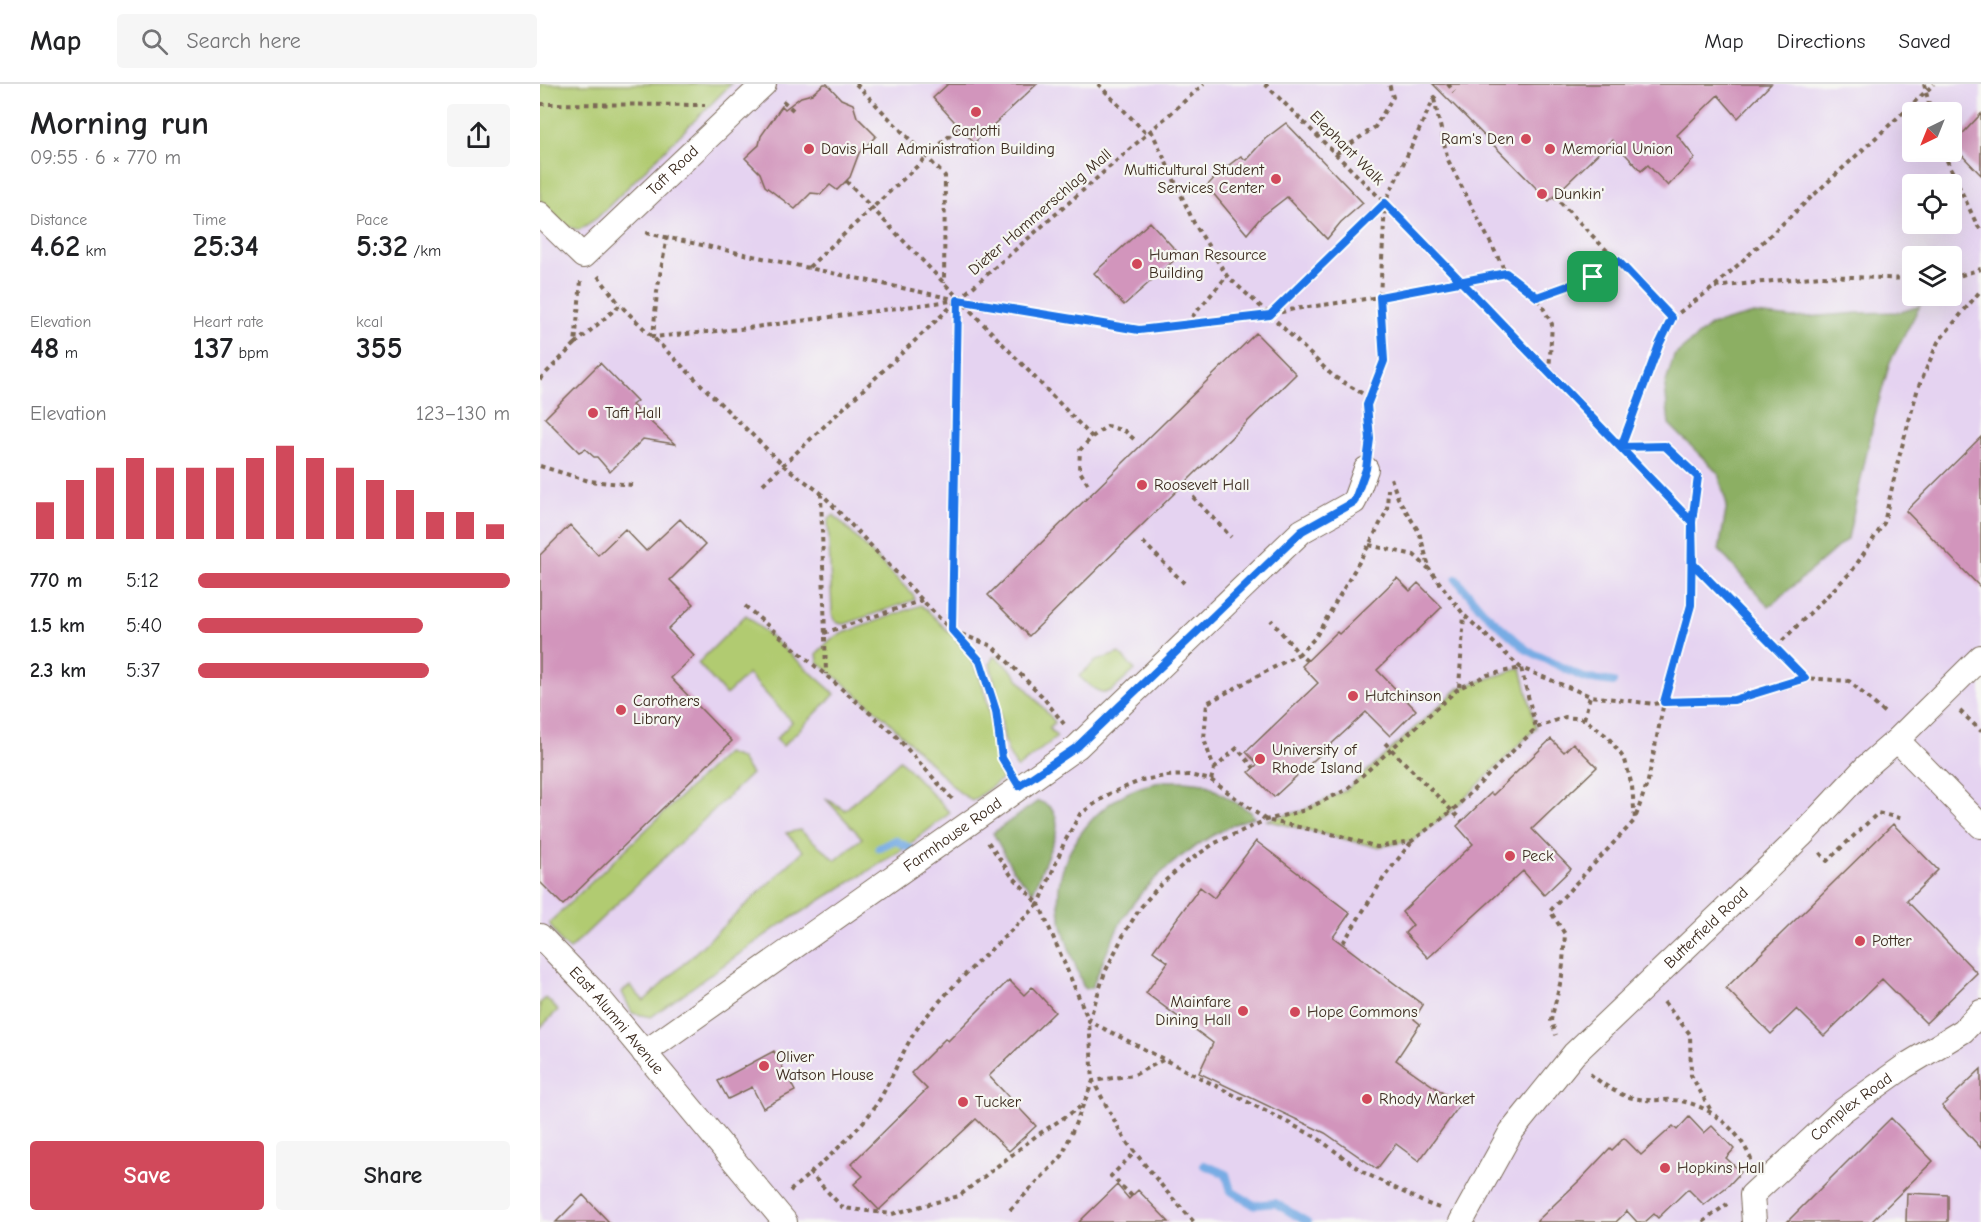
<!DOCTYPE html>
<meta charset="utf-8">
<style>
:root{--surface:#fff;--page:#f6f6f6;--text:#202124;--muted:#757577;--line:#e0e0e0;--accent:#d1495b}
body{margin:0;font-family:"Comic Neue",sans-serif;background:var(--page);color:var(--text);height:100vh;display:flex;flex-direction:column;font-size:22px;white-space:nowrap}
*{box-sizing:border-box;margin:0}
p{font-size:20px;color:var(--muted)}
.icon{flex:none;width:33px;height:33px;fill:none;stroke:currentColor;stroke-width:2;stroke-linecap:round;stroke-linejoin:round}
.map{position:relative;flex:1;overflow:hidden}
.side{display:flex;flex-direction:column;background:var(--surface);width:540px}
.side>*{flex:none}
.needle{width:39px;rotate:223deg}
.buttons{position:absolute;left:1362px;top:18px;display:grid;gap:12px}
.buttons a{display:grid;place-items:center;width:60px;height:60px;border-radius:6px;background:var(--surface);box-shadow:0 6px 24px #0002;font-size:30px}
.pin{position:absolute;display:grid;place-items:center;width:51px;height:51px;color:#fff;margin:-26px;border-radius:12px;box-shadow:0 3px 9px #0006}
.round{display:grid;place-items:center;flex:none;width:63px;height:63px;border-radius:6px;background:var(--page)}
.headline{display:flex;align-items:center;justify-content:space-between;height:102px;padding:0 30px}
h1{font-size:33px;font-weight:700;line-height:45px}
.metrics{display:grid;grid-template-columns:repeat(3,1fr);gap:9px;height:102px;padding:6px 30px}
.metrics div{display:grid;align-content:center}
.metrics b{font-size:30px;font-weight:700}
.metrics small{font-size:16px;font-weight:400}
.metrics p{font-size:16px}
.chart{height:168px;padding:12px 30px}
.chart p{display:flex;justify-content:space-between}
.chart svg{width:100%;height:108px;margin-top:6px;stroke:var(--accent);stroke-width:6}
.cta{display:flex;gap:12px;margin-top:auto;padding:12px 30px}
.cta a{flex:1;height:69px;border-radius:6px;background:var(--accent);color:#fff;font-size:24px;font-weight:700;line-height:69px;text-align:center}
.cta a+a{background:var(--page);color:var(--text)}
ul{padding:0 30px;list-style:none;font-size:20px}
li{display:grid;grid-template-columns:96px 72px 1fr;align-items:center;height:45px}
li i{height:15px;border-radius:8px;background:var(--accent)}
header{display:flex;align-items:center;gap:36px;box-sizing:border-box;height:84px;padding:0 30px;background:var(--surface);border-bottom:2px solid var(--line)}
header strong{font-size:28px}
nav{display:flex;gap:33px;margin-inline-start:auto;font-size:21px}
.search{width:420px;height:54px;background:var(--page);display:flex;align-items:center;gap:15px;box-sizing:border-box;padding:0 21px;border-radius:6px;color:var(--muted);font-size:22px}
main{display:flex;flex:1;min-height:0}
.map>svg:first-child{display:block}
</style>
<header>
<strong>Map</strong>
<div class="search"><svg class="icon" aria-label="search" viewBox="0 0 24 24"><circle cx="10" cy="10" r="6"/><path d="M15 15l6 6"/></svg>Search here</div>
<nav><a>Map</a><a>Directions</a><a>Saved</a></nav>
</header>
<main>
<section class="side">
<div class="headline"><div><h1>Morning run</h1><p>09:55 · 6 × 770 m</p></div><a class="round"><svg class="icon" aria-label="share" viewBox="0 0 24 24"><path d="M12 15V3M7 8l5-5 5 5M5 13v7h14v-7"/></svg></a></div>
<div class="metrics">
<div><p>Distance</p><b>4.62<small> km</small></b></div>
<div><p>Time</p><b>25:34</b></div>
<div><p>Pace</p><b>5:32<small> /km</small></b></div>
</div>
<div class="metrics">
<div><p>Elevation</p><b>48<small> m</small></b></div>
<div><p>Heart rate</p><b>137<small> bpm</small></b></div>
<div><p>kcal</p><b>355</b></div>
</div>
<div class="chart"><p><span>Elevation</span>123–130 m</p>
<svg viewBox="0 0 160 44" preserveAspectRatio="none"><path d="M5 44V29M15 44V20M25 44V15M35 44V11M45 44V15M55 44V15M65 44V15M75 44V11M85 44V6M95 44V11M105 44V15M115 44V20M125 44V24M135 44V33M145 44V33M155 44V38"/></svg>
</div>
<ul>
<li><b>770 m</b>5:12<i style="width:100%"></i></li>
<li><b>1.5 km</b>5:40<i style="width:72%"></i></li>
<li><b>2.3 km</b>5:37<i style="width:74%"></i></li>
</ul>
<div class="cta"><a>Save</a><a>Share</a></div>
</section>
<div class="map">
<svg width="1441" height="1138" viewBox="0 0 1441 1138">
<rect width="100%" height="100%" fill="#f6f6f2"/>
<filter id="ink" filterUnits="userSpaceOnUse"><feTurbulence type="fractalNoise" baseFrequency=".0167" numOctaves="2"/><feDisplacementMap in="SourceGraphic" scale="12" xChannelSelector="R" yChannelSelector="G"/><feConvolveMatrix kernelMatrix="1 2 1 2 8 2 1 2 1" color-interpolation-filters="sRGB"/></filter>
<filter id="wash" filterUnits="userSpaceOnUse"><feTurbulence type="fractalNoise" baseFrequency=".008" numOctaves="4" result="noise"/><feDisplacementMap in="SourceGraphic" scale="24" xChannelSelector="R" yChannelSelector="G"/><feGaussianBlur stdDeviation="1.35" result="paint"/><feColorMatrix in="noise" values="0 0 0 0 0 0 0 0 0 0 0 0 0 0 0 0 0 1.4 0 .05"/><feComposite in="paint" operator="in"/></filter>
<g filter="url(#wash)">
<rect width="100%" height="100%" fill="#f1dec0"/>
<!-- built -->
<path fill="#e5d3f1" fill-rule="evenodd" d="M 0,0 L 1441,0 L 1441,1138 L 0,1138 ZM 1372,28 L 1412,28 L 1412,68 L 1372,68 ZM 1372,100 L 1412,100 L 1412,140 L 1372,140 ZM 1372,172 L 1412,172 L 1412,212 L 1372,212 Z"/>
<!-- green -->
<path fill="#b1cb71" stroke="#767a48" stroke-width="1.5" d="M 0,0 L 191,0 L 57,134 L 39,146 L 25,142 L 0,116 Z
M 294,431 L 374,512 L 374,516 L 305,540 C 296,540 293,537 292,528 L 288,436 Z
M 381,521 L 387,526 C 400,539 414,552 425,567 C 450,599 451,645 457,683 L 462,695 L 432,717 L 418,707 L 346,635 L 278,578 L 277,569 L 291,555 L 301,550 Z
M 206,531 L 295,610 L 243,662 L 236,655 L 252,638 L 208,590 L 186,611 L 158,579 Z
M 579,569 L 595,586 C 570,608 567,620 539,592 L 556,577 Z
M 453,573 L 456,573 L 471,586 L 515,638 L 509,644 L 517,653 L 477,684 L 468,668 L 464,654 L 456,604 L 450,580 Z
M 981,584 L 996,644 L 913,726 L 872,757 L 837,763 L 726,736 L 762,727 L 806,706 L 919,604 Z
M 186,669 L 200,674 L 211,690 L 30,865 L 21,859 L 9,839 Z
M 360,676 L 410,729 L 361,767 L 237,843 L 111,933 L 92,929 L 82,908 L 90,902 L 104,917 L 263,767 L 246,749 L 260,746 L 296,776 L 322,754 L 285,714 L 305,726 Z
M 6,914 L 18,926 L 0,944 L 0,919 Z"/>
<!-- forest -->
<path fill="#8caf63" stroke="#646c40" stroke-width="1.5" d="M 1380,222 L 1350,278 L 1335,331 L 1308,454 L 1229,523 L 1179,466 L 1187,421 L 1178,389 L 1129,340 L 1125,302 L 1134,272 L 1171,241 L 1214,230 L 1253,234 L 1319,229 L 1361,228 Z
M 624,697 L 645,697 L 664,699 L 711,728 L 714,733 C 705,736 696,739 688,743 C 648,764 605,796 582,836 C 570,858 562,881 552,903 L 546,905 L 543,902 C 534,876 521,849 519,823 C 514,773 552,722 598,704 C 606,701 616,699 624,697 Z
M 498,717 C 515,722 519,734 516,750 L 493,808 L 473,786 L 453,749 Z"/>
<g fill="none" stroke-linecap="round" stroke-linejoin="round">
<!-- stream -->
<path stroke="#77ace4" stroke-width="8" d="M 916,495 L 943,527 L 987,566 L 1044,594 L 1073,598
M 339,764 L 355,756 L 371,765
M 664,1081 L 686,1090 L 691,1107 L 714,1121 L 735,1119 L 767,1138"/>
</g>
<g id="blocks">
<!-- building -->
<path fill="#d295bc" d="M 284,0 L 287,0 L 301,15 L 313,20 L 317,33 L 336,52 L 319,69 L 310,93 L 297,106 L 290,101 L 281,110 L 271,109 L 255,125 L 225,102 L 220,89 L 205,74 L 219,61 L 221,52 L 242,22 L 245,25 L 261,13 L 272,10 Z
M 408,0 L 497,0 L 434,59 L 393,14 Z
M 893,0 L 1231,0 L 1198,34 L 1178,11 L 1137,51 L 1155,74 L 1128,102 L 1108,81 L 1101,87 L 1072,56 L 1009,117 Z
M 1441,30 L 1441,91 L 1412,61 Z
M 746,39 L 823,119 L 801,138 L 787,155 L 747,113 L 721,133 L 707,150 L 667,102 L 680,88 L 701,72 L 706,76 L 725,55 Z
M 610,138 L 640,171 L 584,221 L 554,189 Z
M 716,249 L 756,290 L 489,552 L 448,511 Z
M 60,279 L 97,317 L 92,321 L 135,360 L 103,355 L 70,388 L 57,373 L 54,373 L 45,365 L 39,368 L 5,334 Z
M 1441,353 L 1441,504 L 1366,427 Z
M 140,435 L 165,461 L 130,496 L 154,520 L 128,545 L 154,572 L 131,594 L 192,657 L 23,821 L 0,798 L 0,471 L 30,441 L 58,471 L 85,445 L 106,467 Z
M 857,494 L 870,507 L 878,499 L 902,523 L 837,586 L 876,626 L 850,652 L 826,628 L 734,713 L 709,688 L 718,680 L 706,668 L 778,599 L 762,582 L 797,548 L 799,550 Z
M 1011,655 L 1024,668 L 1033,659 L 1057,683 L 992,745 L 1031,785 L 1004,811 L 983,787 L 888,874 L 865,849 L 873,841 L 862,828 L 933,760 L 917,742 L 951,709 L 953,711 Z
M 1353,740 L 1398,786 L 1367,817 L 1437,889 L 1386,939 L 1342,895 L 1284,952 L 1257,925 L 1231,950 L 1186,904 Z
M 716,757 L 810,829 L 793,853 L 883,921 L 874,935 L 880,940 L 856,976 L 920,1021 L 879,1077 L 856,1060 L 837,1085 L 785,1049 L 659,989 L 673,959 L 606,909 L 628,878 L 613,867 L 660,803 L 674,814 Z
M 469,896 L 484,911 L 492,903 L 515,928 L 449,992 L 496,1042 L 469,1067 L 436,1035 L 339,1126 L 314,1100 L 323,1092 L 311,1080 L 387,1005 L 371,989 L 405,955 L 408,957 Z
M 234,967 L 255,1007 L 223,1024 L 212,1003 L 188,1015 L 178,997 Z
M 1441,985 L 1441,1064 L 1402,1022 Z
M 1149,1033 L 1164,1049 L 1172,1042 L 1194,1065 L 1186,1074 L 1201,1088 L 1189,1101 L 1164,1121 L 1148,1105 L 1118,1134 L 1114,1130 L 1105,1138 L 1097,1138 L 1087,1127 L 1076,1138 L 996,1138 L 1040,1096 L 1070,1064 L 1072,1066 L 1084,1054 L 1101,1071 L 1133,1042 L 1137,1046 Z
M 1351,1034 L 1393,1077 L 1331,1138 L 1247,1138 Z
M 577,1101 L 589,1115 L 598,1106 L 629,1138 L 539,1138 Z
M 1367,1109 L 1408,1111 L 1408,1138 L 1366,1138 Z
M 43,1111 L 69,1138 L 16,1138 Z"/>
</g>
</g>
<g filter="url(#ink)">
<use href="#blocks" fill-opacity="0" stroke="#7b6957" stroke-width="1.5"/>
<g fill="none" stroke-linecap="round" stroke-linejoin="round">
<defs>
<g id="minor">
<path id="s1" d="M 0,130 L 43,172 L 224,0"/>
<path d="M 1357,656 L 1441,742"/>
<path id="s2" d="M 0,852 L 54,908 L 245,1138"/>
<path id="s3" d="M 104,969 L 537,663 L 762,447 L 814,418 L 826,385"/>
<path id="s4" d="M 921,1138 L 971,1048 L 1034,970 L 1185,826 L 1261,752 L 1327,682 L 1357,656 L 1441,573"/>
<path id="s5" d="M 1214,1138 L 1212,1111 L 1302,1027 L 1365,982 L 1423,947 L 1441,928"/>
</g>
</defs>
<!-- minor casing -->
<use href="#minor" stroke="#7b6957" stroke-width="26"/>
<!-- path -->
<path stroke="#7b6957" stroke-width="4" stroke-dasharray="4.5 4.5" stroke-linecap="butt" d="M 316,0 L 405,92 L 404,199
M 558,0 L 607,50
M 725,0 L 845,119 L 1152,438 L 1153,480 L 1265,594 L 1309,597 L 1346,630
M 908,0 L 914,8
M 1384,0 L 1391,28
M 894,15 L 908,76 L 966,189
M 243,17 L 253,26
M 0,20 L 165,21
M 611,46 L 654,139 L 687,192 L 730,231 L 754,225 L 840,213 L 966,189 L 997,213 L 1012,240 L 1009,288
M 1403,68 L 1437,141 L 1441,146
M 796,70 L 835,43 L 853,13 L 849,0
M 306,97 L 552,353
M 1014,112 L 1132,234 L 1119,261 L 1081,363 L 1125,362 L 1158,393 L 1152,437
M 106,149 L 418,216 L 599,246 L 730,231 L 845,119 L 894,14 L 899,9
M 127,152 L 117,208 L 113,253 L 200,245 L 418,216 L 412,546
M 269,183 L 419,43
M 58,192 L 80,221
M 1412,194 L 1441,185
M 1175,203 L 1281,192 L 1372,195
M 997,213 L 1053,193 L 1078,177
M 730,231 L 793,292 L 830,314
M 1132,234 L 1174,203 L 1394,0
M 646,240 L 687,192
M 35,260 L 80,221 L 244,382 L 281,409 L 440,577 L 456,627 L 462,674 L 466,681
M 0,295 L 35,260 L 41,197
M 829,361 L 827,321 L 844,277 L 840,213 L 845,120
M 0,382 L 49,397 L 93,401
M 851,394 L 858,414 L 879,448 L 890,486
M 223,400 L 418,216 L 664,0
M 548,400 L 539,386 L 540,366 L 552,353 L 567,342 L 585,347 L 596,357
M 281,409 L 286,590
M 653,413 L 691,453
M 603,458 L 644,499
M 829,461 L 874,471 L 890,486 L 924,531 L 981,584 L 1050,612 L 1114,620 L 1124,618 L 1194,616 L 1265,594
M 205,522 L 352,648 L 415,718
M 413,547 L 452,562 L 502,612 L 524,640
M 284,549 L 383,516
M 1236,563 L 1312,487 L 1344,439 L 1358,377 L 1378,304 L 1398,258 L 1441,206
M 767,577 L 759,570 L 775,554 L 829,461 L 847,426 L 848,405
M 919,603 L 924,531
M 1420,627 L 1441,647
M 1044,635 L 1050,612
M 845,659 L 922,737
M 674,685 L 697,664 L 714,684
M 671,696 L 674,685 L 664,655 L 667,619 L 759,570 L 731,536
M 1096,732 L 1108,697 L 1124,618 L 1151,521 L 1153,480
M 1280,769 L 1287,777 L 1338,729 L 1364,735
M 803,859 L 845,792 L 872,757
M 1124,918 L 1150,950 L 1151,991 L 1170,1025
M 623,976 L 594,991 L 553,997 L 585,1056 L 627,1108 L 654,1138
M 1050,990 C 1064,1001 1080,1013 1099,1015 C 1113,1018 1128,1014 1141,1017 C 1173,1023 1201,1048 1212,1078
M 269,1088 L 303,1124 L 352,1130 L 419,1112 L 496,1052 L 540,1023
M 250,1107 C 277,1083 310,1056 332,1027 C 353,998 362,961 386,933 C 420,892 461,857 499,820 L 471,791 L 448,758
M 592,1112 L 571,1092 L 595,1068
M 899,1124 L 883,1118 L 823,1088 L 776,1053 L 549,937 L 499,820 L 524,759 L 540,730 L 569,710 L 602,696 L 626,692 L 649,691 L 671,696 L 726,736 L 801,752 L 837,763 L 872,757 L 913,726 L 996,644 L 1025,633 L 1044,635 L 1068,653 L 1085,676 L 1092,702 L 1095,736 L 1010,827 L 1025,850 L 1022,892 L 1011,936 L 1016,951
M 470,1126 L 522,1072 L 553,997 L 549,937 L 565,888 L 585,848 L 601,823 L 618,803 L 644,780 L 675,759 L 726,736 L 762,727 L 806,706 L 919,604 L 947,591 L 981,584 L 996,644
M 1163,1138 L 1187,1120"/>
<!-- minor -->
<use href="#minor" stroke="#fff" stroke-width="24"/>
</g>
</g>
<g fill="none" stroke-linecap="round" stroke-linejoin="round" filter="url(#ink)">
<defs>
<path id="route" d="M 1053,193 L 997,213 L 966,189 L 840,213 L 844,277 L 827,321 L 830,355 L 826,385 L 814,418 L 762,447 L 537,663 L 479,702 L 462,674 L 456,627 L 440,577 L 412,546 L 418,216 L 599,246 L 730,231 L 845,119 L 942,219 L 1152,438 L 1153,480 L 1265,594 L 1194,616 L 1124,618 L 1151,521 L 1152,438 L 1158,393 L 1125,362 L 1081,363 L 1119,261 L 1132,234 L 1078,177 L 1053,193"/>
</defs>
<!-- route casing -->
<use href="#route" stroke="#fff" stroke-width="12"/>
<!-- route -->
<use href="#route" stroke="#1a73e8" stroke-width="8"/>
</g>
<!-- markers -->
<g fill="#d1495b" stroke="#f6f6f2" stroke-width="2">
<circle cx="436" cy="28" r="6"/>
<circle cx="986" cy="55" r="6"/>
<circle cx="269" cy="65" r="6"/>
<circle cx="1010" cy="65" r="6"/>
<circle cx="736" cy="95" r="6"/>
<circle cx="1002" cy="110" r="6"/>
<circle cx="597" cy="180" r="6"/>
<circle cx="53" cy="329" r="6"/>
<circle cx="602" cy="401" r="6"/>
<circle cx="813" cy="612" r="6"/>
<circle cx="81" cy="626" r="6"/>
<circle cx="720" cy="675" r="6"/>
<circle cx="970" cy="772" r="6"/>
<circle cx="1320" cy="857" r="6"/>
<circle cx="703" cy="927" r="6"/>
<circle cx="755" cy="928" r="6"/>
<circle cx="224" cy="982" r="6"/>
<circle cx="827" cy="1015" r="6"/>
<circle cx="423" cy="1018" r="6"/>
<circle cx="1125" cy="1084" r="6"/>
</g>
<g text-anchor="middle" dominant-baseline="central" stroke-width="4.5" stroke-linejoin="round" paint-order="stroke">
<!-- poi labels -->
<g font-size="16" fill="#3b2a1e" stroke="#f6f6f2" text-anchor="start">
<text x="436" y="47" text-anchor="middle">Carlotti<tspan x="436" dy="18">Administration Building</tspan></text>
<text x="974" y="55" text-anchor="end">Ram's Den</text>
<text x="281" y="65">Davis Hall</text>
<text x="1022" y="65">Memorial Union</text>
<text x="724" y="86" text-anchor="end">Multicultural Student<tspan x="724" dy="18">Services Center</tspan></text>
<text x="1014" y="110">Dunkin'</text>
<text x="609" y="171">Human Resource<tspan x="609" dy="18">Building</tspan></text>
<text x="65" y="329">Taft Hall</text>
<text x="614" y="401">Roosevelt Hall</text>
<text x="825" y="612">Hutchinson</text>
<text x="93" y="617">Carothers<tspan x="93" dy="18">Library</tspan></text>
<text x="732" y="666">University of<tspan x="732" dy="18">Rhode Island</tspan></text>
<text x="982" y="772">Peck</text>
<text x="1332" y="857">Potter</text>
<text x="691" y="918" text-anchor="end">Mainfare<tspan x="691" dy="18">Dining Hall</tspan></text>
<text x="767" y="928">Hope Commons</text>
<text x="236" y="973">Oliver<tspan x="236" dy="18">Watson House</tspan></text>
<text x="839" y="1015">Rhody Market</text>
<text x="435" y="1018">Tucker</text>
<text x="1137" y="1084">Hopkins Hall</text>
</g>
<!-- street labels -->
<g font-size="16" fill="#3b2a1e" stroke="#f6f6f2">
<text transform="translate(807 64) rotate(45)">Elephant Walk</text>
<text stroke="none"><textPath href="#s1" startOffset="184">Taft Road</textPath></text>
<text transform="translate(500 128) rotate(-41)">Dieter Hammerschlag Mall</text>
<text stroke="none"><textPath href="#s3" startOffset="378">Farmhouse Road</textPath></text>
<text stroke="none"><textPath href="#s4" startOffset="386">Butterfield Road</textPath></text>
<text stroke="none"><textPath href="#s2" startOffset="114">East Alumni Avenue</textPath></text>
<text stroke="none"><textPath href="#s5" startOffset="160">Complex Road</textPath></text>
</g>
</g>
</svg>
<div class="buttons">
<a><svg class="needle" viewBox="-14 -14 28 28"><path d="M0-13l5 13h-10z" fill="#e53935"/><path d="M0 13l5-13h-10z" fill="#757577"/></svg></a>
<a><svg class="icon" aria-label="locate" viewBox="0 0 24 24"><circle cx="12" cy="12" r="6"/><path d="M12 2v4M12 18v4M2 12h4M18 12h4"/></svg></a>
<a><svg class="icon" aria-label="layers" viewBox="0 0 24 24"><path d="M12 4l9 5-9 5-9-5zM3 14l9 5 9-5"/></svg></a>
</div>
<div class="pin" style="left:1053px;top:193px;background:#1e9e55"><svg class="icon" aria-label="arrive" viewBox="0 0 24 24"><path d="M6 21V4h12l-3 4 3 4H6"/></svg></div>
</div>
</main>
